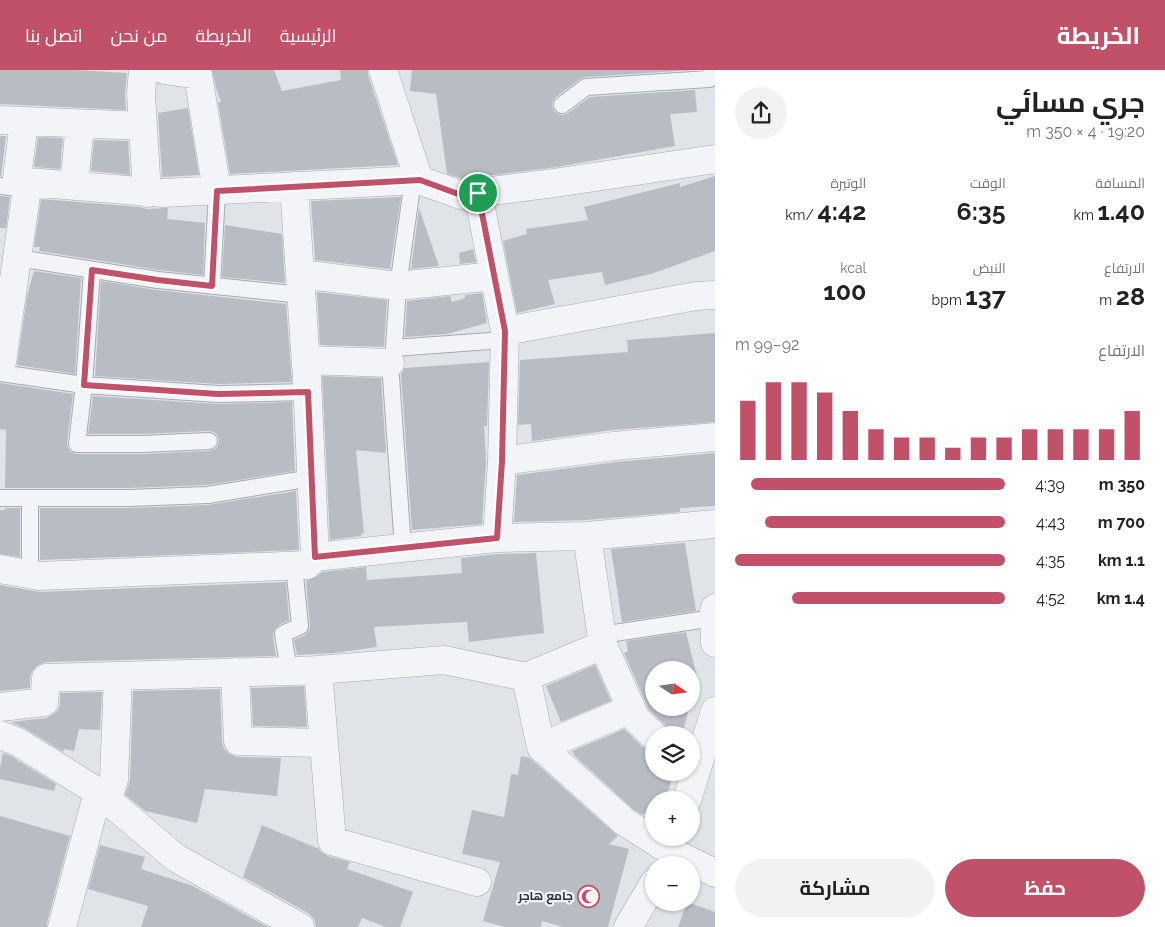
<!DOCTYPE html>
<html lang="ar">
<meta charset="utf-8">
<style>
:root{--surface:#fff;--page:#f2f2f2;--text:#222;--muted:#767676;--accent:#c15169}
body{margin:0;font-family:Raleway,Cairo,sans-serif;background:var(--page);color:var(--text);direction:rtl;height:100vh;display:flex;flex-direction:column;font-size:19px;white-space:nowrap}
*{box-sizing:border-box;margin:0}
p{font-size:16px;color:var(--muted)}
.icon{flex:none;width:28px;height:28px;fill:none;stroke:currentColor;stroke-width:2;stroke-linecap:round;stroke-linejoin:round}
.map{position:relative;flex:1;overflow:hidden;direction:ltr}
.details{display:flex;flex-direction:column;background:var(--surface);width:450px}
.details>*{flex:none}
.needle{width:32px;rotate:103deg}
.tools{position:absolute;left:645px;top:591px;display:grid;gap:10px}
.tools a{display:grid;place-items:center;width:55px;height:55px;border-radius:50%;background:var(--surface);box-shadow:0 1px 4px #0004;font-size:25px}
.pin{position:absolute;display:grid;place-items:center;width:42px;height:42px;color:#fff;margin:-21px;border:2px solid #fff;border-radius:50%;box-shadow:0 1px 5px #0007}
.round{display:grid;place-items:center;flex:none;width:52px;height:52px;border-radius:26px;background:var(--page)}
.head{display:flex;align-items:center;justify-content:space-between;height:85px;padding:0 20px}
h1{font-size:28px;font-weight:700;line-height:38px}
.figures{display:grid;grid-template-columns:repeat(3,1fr);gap:8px;height:85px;padding:5px 20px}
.figures div{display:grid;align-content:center}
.figures b{font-size:25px;font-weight:700}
.figures small{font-size:14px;font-weight:400}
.figures p{font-size:14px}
.chart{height:140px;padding:10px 20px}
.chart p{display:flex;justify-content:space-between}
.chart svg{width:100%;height:90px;margin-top:5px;stroke:var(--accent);stroke-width:6}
.cta{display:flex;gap:10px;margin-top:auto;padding:10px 20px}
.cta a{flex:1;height:58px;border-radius:30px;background:var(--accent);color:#fff;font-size:20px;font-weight:700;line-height:58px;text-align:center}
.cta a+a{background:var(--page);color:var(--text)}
ul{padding:0 20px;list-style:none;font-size:16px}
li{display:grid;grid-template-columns:80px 60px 1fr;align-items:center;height:38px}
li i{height:12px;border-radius:6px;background:var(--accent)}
header{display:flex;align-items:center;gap:30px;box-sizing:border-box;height:70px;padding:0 25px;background:var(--accent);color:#fff}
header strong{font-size:24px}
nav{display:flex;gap:28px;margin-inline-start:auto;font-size:18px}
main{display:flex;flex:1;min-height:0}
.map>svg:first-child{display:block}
</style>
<header>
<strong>الخريطة</strong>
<nav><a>الرئيسية</a><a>الخريطة</a><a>من نحن</a><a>اتصل بنا</a></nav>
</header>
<main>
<section class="details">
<div class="head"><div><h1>جري مسائي</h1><p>19:20 · 4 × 350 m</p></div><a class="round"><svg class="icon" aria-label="share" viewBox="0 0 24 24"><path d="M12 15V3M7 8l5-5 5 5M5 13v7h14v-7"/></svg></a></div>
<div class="figures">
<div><p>المسافة</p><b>1.40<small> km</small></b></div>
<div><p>الوقت</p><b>6:35</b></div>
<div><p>الوتيرة</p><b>4:42<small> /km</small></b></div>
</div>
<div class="figures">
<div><p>الارتفاع</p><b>28<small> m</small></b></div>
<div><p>النبض</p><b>137<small> bpm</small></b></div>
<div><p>kcal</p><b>100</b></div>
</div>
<div class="chart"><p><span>الارتفاع</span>92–99 m</p>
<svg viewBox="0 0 160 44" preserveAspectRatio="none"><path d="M5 44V15M15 44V6M25 44V6M35 44V11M45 44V20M55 44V29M65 44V33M75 44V33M85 44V38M95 44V33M105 44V33M115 44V29M125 44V29M135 44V29M145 44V29M155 44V20"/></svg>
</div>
<ul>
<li><b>350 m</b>4:39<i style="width:94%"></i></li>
<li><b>700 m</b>4:43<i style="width:89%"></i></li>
<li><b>1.1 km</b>4:35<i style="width:100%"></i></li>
<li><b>1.4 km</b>4:52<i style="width:79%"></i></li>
</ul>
<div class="cta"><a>حفظ</a><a>مشاركة</a></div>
</section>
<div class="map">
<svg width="715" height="857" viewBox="0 0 715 857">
<rect width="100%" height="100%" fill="#e0e4e8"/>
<!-- building -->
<path fill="#b8bdc4" d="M 0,0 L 76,0 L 127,3 L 125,23 L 126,40 L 0,34 Z
M 212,0 L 274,0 L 282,21 L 341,10 L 340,0 L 368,0 L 368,5 L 398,95 L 230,104 L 218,32 L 221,32 L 216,18 Z
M 412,0 L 693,0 L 585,7 L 580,9 L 556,27 L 553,31 L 552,36 L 554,41 L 558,44 L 563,45 L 568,43 L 590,27 L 695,20 L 697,42 L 670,44 L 675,76 L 557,97 L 463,109 L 447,104 L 436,24 L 410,21 Z
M 188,38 L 199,105 L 162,107 L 158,43 Z
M 0,66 L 6,66 L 1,106 L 0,106 Z
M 38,67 L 63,68 L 60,99 L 34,97 Z
M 94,70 L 128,71 L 130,105 L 91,101 Z
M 715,106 L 715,181 L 651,204 L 605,215 L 602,202 L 548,210 L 555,234 L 517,243 L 503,171 L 527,164 L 526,159 L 588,150 L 584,137 L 680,113 L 680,117 Z
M 0,126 L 10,127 L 6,158 L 0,158 Z
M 401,127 L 390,199 L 315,190 L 311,131 Z
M 41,129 L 140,137 L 147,139 L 168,138 L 167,149 L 205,153 L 203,205 L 159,200 L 39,181 L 40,177 L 34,177 Z
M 419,138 L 439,196 L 411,199 Z
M 225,155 L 282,164 L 285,213 L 222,207 Z
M 473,179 L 476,192 L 460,194 L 459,183 Z
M 34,201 L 81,208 L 75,304 L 17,295 L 27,226 Z
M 101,211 L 157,220 L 286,234 L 292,312 L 218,314 L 95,306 Z
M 317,222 L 387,230 L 384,277 L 320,275 Z
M 482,223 L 487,253 L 447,264 L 405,267 L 407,231 L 450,226 L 452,232 L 465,228 L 465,225 Z
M 715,263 L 715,352 L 613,360 L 532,371 L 531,354 L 518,355 L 520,290 L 628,282 L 627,270 Z
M 489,292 L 487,356 L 484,356 L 486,391 L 482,454 L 412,460 L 401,304 L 404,298 Z
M 322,306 L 381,308 L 386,383 L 356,380 L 364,463 L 361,464 L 361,466 L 330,470 Z
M 0,313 L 73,324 L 67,373 L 68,378 L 71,382 L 77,384 L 141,384 L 209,381 L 215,379 L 218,375 L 219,371 L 218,366 L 214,362 L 209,361 L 141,364 L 88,364 L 93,326 L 217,334 L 292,332 L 295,401 L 207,415 L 129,418 L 5,418 L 6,360 L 0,359 Z
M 715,383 L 715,436 L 680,438 L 680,442 L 586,450 L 514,452 L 517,405 L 616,392 Z
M 296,421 L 299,480 L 40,490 L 40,438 L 129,438 L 208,435 Z
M 5,438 L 20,438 L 20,487 L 0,484 L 0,440 L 5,440 Z
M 685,473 L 696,541 L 622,552 L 611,479 Z
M 536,483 L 544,563 L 469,572 L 467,552 L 374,557 L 377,577 L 334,583 L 297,585 L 294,570 L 305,565 L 309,560 L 310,556 L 306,511 L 317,506 L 322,502 L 366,497 L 367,510 L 462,503 L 461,488 L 498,484 Z
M 286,512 L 289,550 L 279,555 L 274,560 L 273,566 L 276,586 L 46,592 L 38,595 L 33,600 L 30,607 L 30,618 L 0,621 L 0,515 L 40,522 Z
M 686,562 L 697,607 L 691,629 L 691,600 L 654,600 L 654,638 L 689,638 L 682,665 L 669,665 L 669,661 L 665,655 L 649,640 L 624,583 L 628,581 L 626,571 Z
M 595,595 L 611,631 L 561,652 L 546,616 Z
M 304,616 L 307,657 L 253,656 L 251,618 Z
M 220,619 L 222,672 L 224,679 L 230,684 L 238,687 L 281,688 L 277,726 L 205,719 L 197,753 L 145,741 L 125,725 L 130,711 L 133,621 Z
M 102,622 L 100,660 L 79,659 L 74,681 L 64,679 L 63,682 L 26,659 L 11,652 L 46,648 L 52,645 L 58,640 L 60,633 L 60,623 Z
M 624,659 L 643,677 L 650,681 L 654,681 L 654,702 L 673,702 L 668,723 L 660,730 L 654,730 L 654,735 L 643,745 L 634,740 L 575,686 L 572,681 Z
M 3,683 L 11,686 L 56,714 L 54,721 L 0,709 L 0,698 Z
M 521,686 L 530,688 L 618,766 L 609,774 L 629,779 L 608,857 L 563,857 L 542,851 L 541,857 L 505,857 L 483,851 L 500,792 L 462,784 L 472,740 L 504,747 L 511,704 L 518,705 Z
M 0,746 L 70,766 L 47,853 L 47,857 L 0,857 Z
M 262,755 L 319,779 L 320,781 L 328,786 L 350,792 L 347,799 L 413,822 L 400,857 L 386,857 L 362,848 L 358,857 L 316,857 L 314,849 L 308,843 L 243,807 Z
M 100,775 L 145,787 L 141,799 L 193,816 L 268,857 L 141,857 L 148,836 L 88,819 Z
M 687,832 L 715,842 L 715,857 L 678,857 Z"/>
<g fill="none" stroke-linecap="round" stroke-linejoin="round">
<defs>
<path id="service" d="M 562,35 L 586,17 L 709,9 L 712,0
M 0,116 L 27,119
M 18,188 L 158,210 L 301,225
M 92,200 L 84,315 L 77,374 L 141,374 L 209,371
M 212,216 L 217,121
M 394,278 L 504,270
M 0,303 L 84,315 L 218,324 L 308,322
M 0,428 L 129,428 L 208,425 L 312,408
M 30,429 L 30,505
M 403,478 L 390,293 L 394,278 L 398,216 L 413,110
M 601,565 L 714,548
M 289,600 L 283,564 L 300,556 L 294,495"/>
<path id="minor" d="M 143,0 L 141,24 L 147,123
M 164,0 L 198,5 L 217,121
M 383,0 L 419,110 L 461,125 L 554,113 L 715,89
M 0,50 L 143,56
M 24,51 L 17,108 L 27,119
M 74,116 L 80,54
M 294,116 L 307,309 L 315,487
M 478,123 L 505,261 L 696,226 L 715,225
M 300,204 L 398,216 L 494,206
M 306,290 L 390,293
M 0,292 L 2,292 L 28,112 L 163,123 L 419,110
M 502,391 L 614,376 L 715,367
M 497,468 L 502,391 L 505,261
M 0,499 L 39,506 L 307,495 L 315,487 L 497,468 L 587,466 L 715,454
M 715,538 L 714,542 L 715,573
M 603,575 L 636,649 L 654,666
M 235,602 L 238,671 L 324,673
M 526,607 L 541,677 L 625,752 L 672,782 L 715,803
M 0,637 L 44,632 L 46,608 L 323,600
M 0,665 L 18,672 L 98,722 L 176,788 L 300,857
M 541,677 L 631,639
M 107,730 L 114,710 L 118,606
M 687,730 L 715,641
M 477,812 L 332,771 L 318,600 L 444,590 L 526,607 L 603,575 L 587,466
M 62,857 L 98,722
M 628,857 L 654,813"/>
</defs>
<!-- service casing -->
<use href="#service" stroke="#a6abb2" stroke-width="18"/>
<!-- minor casing -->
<use href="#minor" stroke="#a6abb2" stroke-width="29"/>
<!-- service -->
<use href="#service" stroke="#f3f4f7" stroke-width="16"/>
<!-- minor -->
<use href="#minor" stroke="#f3f4f7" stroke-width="28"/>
</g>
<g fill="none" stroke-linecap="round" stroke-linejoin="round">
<defs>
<path id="route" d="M 420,110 L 461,125 L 478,123 L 505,261 L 502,391 L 497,468 L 315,487 L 308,322 L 218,324 L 84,315 L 92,200 L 158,210 L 212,216 L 217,121 Z"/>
</defs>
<!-- route casing -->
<use href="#route" stroke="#fff" stroke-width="10"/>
<!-- route -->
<use href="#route" stroke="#c15169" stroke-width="6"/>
</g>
<!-- icons -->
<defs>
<symbol id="mosque-ring" viewBox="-11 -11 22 22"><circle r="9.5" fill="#f0f2f6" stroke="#c15169" stroke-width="1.5"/><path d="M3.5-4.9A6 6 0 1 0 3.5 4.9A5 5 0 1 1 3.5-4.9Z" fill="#c15169"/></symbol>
</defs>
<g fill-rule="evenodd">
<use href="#mosque-ring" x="576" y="814" width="25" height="25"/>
</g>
<g text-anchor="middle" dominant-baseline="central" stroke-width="4.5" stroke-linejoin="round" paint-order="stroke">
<!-- poi labels -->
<g font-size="12" font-weight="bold" fill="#2a333e" stroke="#f0f2f6" text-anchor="end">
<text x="573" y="826">جامع هاجر</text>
</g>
</g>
</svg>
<div class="tools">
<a><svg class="needle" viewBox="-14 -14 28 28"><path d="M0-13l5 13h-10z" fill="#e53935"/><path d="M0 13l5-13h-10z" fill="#767676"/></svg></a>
<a><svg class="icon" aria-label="layers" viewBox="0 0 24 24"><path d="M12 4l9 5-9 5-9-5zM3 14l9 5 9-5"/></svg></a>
<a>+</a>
<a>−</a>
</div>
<div class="pin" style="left:478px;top:123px;background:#1e9e55"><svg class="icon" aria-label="arrive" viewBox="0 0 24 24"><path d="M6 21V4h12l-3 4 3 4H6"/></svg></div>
</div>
</main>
